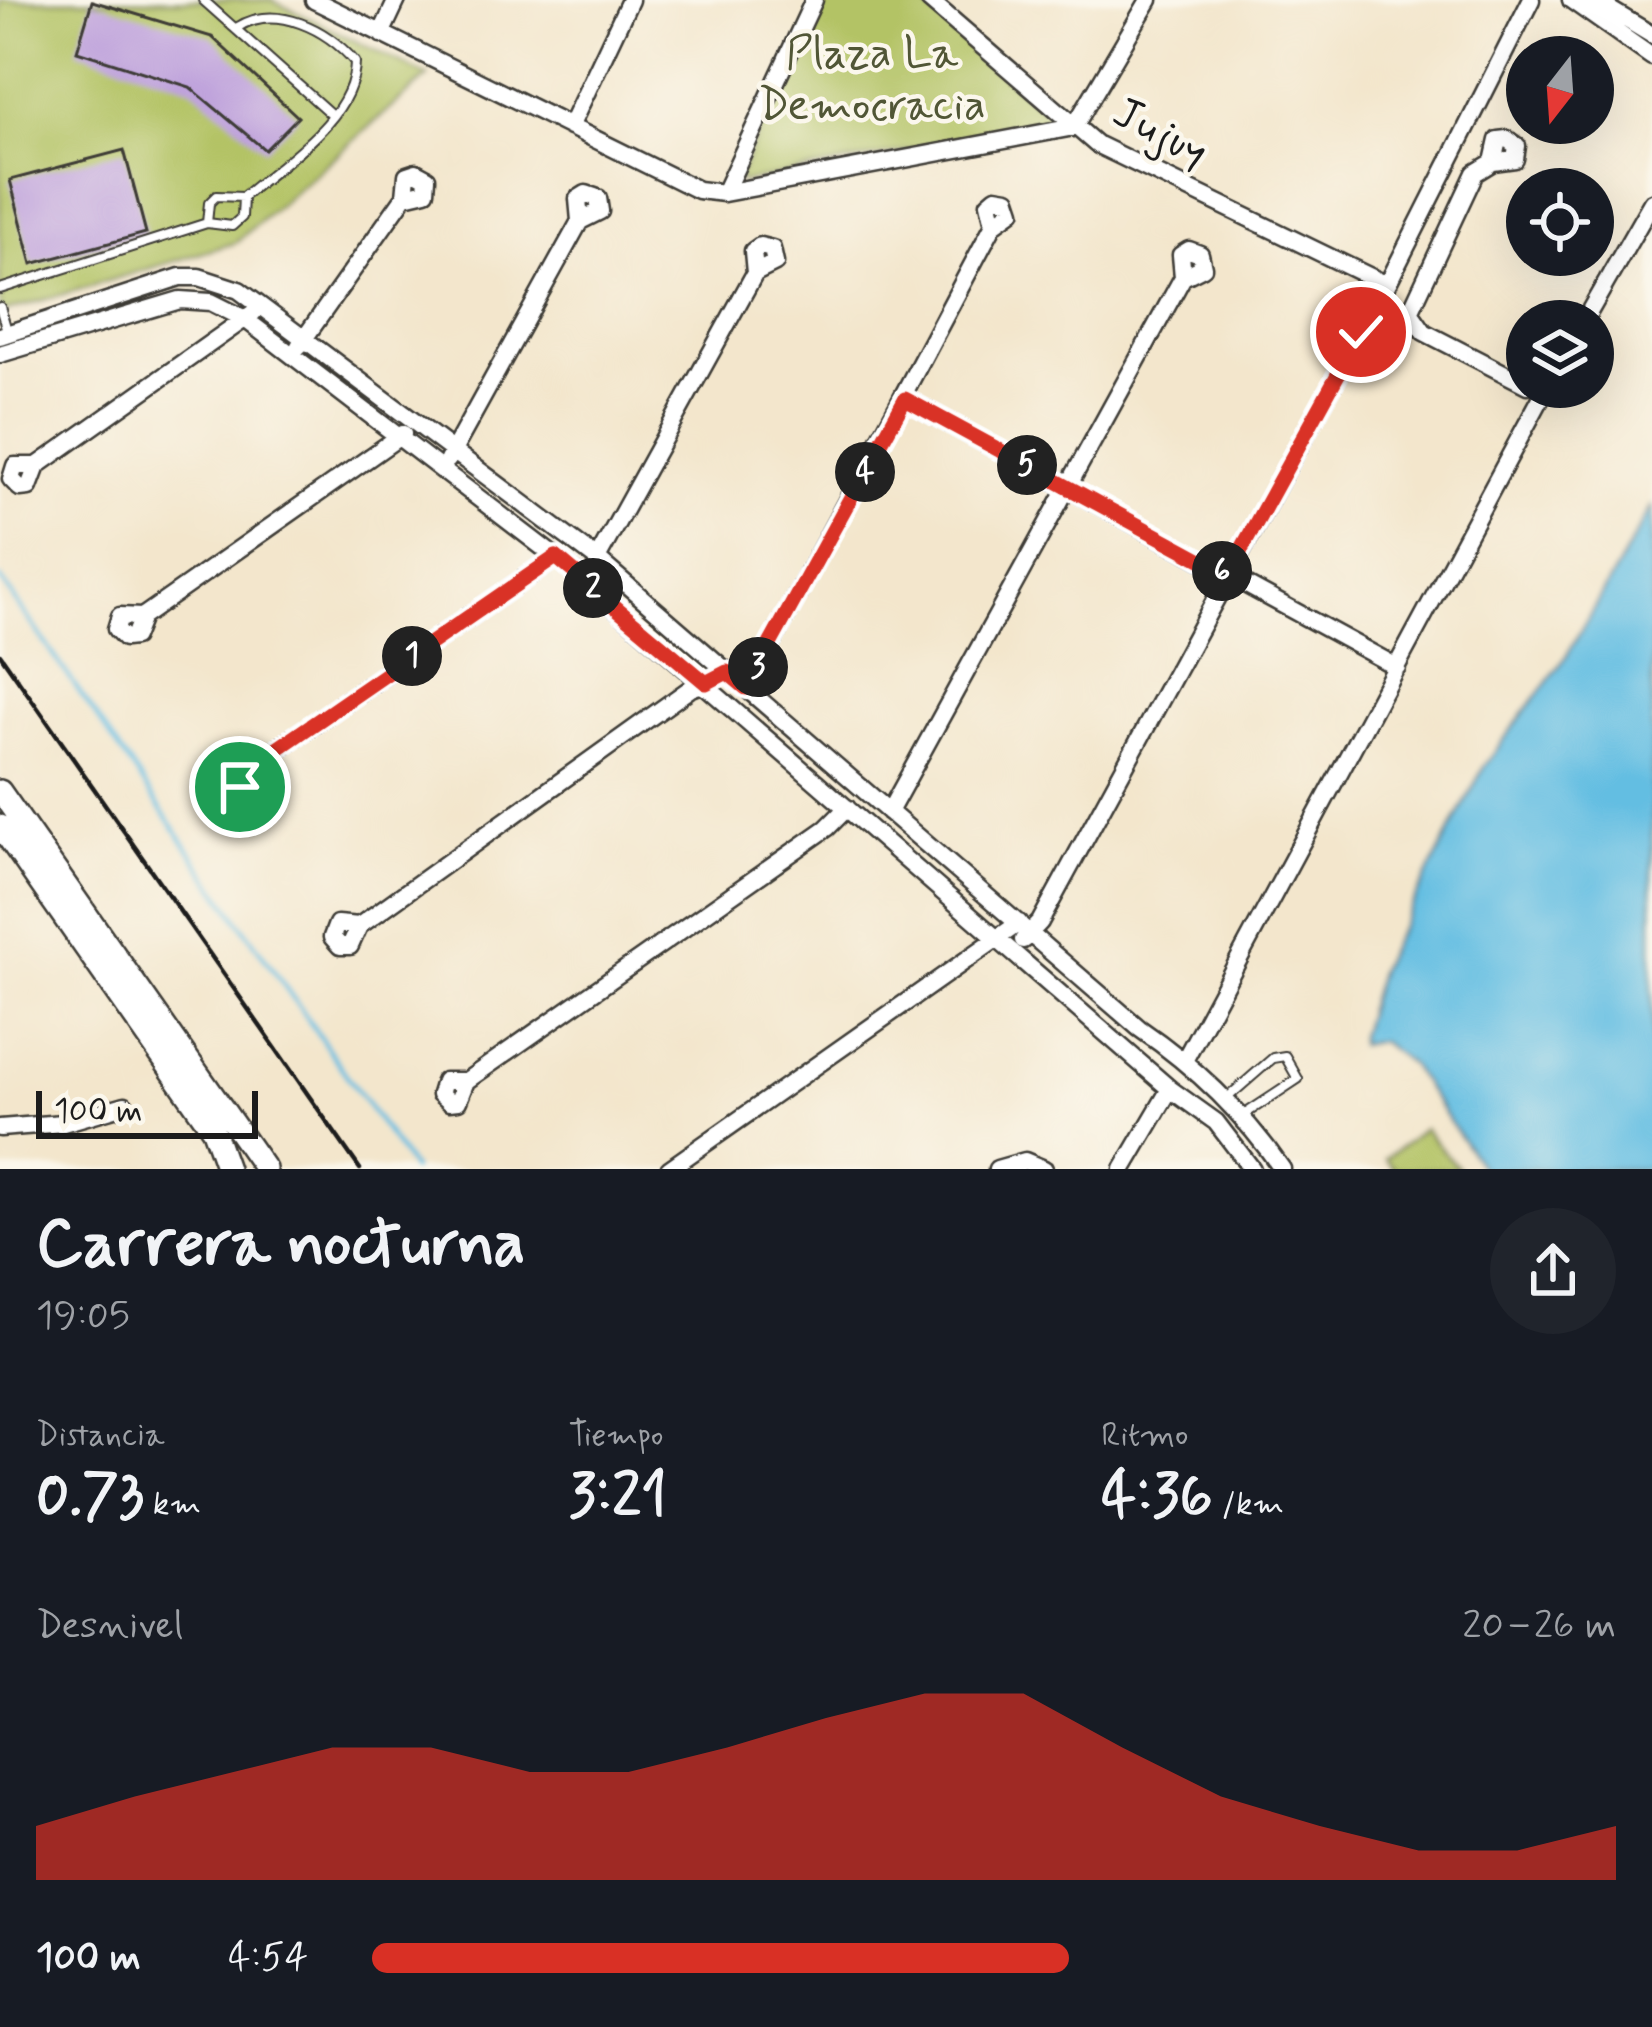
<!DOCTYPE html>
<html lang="es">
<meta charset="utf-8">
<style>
:root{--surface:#171b24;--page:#20242c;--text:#f1f3f6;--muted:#9ea1a6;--accent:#d93025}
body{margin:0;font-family:Mynerve,sans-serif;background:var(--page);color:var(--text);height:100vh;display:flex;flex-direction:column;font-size:45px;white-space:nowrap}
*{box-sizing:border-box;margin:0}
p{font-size:39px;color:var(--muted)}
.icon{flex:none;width:66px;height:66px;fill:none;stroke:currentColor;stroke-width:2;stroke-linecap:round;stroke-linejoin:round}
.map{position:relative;height:1169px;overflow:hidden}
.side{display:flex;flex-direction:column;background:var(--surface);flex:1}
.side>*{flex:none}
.needle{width:78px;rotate:197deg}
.tools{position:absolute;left:1506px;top:36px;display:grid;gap:24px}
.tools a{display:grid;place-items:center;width:108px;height:108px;border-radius:50%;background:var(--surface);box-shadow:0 12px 48px #0002;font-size:60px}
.scale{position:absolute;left:36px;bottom:30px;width:222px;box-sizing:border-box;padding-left:12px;border:6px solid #1c1c1c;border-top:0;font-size:33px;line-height:42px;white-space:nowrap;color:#1c1c1c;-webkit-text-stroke:9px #fbf7ec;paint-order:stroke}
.pin{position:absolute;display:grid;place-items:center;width:102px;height:102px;color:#fff;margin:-51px;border:6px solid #fff;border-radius:50%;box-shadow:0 3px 12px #0007}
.km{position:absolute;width:60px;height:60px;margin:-30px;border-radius:50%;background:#222;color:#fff;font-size:33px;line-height:60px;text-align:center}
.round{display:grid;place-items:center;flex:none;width:126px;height:126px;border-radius:63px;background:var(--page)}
.overview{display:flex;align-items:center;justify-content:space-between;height:204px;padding:0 36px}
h1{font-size:66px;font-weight:800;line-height:90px}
.stats{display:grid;grid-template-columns:repeat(3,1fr);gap:18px;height:204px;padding:12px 36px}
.stats div{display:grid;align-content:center}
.stats b{font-size:60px;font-weight:800}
.stats small{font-size:33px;font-weight:400}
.stats p{font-size:33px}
.chart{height:336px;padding:24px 36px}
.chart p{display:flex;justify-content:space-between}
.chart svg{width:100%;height:216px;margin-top:12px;fill:var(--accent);opacity:.7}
ul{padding:0 36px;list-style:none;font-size:39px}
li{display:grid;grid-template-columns:192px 144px 1fr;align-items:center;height:90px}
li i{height:30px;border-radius:15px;background:var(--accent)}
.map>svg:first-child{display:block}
</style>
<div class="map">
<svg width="1652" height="1169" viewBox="0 0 1652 1169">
<rect width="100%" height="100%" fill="#fbf7ec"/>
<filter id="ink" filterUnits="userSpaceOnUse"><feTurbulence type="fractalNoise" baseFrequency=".00833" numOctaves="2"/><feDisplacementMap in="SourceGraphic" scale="24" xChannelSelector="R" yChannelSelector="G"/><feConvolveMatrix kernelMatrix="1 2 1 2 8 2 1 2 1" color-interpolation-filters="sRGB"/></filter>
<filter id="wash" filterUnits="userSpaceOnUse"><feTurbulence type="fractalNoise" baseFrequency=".004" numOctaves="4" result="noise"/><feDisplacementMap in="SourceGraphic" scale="48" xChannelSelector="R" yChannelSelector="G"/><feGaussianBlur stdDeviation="2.7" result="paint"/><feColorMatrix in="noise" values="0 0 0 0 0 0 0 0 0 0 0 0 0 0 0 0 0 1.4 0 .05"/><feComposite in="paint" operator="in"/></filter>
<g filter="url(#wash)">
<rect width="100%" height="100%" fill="#f3e6cc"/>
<!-- green -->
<path fill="#b3c365" stroke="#687040" stroke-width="3" d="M 0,0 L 271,0 L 428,76 L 235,243 L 0,313 Z
M 820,0 L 919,0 L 1047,113 L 1048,124 L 741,183 L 738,177 Z
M 1423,1129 L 1424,1129 L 1459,1169 L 1394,1169 L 1385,1159 Z"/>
<!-- water -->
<path fill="#64bee2" stroke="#406d7f" stroke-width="3" d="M 1652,506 L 1652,1169 L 1482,1169 L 1410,1064 L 1380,1041 L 1359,1045 L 1359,1037 L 1379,969 L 1484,766 L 1566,657 Z"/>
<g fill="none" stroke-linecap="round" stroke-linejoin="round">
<!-- stream -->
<path stroke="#64bee2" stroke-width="4.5" d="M 0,578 L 412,1169"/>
</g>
<g id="blocks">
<!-- building -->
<path fill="#bea1db" d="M 92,1 L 212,37 L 298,117 L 265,150 L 190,87 L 77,51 Z
M 124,150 L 146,233 L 32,264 L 10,180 Z"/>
</g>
</g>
<g filter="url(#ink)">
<use href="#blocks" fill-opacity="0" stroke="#3c3a36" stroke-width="3"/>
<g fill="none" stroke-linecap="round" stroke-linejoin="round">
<defs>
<path id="service" d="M 203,0 L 333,116
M 207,223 L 209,203 L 216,196 L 243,197
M 0,289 L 207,223 L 232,226 L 242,217 L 243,197 C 281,163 355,119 355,62 C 327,29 276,3 238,27
M 0,307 L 8,334
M 1227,1098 L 1273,1058 L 1285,1056 L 1298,1079 L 1242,1116"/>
<path id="minor" d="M 314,0 L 698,190 L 724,193 L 1074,127 L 1149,0
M 929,0 L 1096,144 L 1387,285 L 1531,0
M 1571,0 L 1652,57
M 1594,0 L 1652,35
M 381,34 L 397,0
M 570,127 L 630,0
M 1493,162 L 1498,140 L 1507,139 L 1517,146 L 1515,159 L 1493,162 L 1475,173 L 1410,312 L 1424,332 L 1527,385
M 724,193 L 814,0
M 1584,321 L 1652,202
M 0,336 L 180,277 L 199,277 L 239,290 L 597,559 L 1139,1028 C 1196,1067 1243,1112 1282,1169
M 299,346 L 405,196 L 407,175 L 416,172 L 427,178 L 426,191 L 405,196
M 0,354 L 180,300 L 211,302 L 245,319 L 571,569 L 1170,1089 L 1216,1122 L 1252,1169
M 905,399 L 1397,667
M 448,460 L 580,221 L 600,211 L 598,198 L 586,194 L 578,199 L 580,221
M 37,466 L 15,466 L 11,479 L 20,488 L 29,487 L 37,466 L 253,313
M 597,559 L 755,273 L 775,263 L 772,249 L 760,246 L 753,251 L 755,273
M 142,617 L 120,616 L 116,629 L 125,638 L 134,637 L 142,617 L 403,434
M 747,689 L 994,224 L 1012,211 L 1008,199 L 996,197 L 989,203 L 994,224
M227 774a13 13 0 1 1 26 0a13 13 0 1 1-26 0Z
M 251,767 L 556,557
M 889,812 L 1183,277 L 1203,267 L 1200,254 L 1189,250 L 1181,255 L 1183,277
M 359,926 L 337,924 L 332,937 L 340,946 L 350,946 L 359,926 L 691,688 L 714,679
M 1023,940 L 1040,922 L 1347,358 L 1367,348 L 1365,334 L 1353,331 L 1345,336 L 1347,358
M 1185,1059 L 1547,387
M 466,1081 L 444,1081 L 440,1094 L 449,1102 L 458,1101 L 466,1081 L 827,828 L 847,808
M 0,1128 L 63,1123 L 125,1105
M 669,1169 L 1019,923
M 997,1169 L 1025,1161 L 1044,1169
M 1123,1169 L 1170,1089"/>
<path id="secondary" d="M 0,791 L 265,1169
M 0,826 L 213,1130 L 227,1169"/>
</defs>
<!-- service casing -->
<use href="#service" stroke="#3c3a36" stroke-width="12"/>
<!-- minor casing -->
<use href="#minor" stroke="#3c3a36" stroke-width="21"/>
<!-- secondary casing -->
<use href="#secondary" stroke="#3c3a36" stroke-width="26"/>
<!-- service -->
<use href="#service" stroke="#fff" stroke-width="8"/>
<!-- minor -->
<use href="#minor" stroke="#fff" stroke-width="16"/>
<!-- secondary -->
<use href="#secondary" stroke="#fff" stroke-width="21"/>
<!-- rail -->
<path stroke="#1c1c1c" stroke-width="4.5" d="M 0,654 L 360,1169"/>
</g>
</g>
<g fill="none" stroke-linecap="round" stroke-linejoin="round" filter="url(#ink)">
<defs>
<path id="route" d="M 240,787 L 251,780 L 251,767 L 556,557 L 706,683 L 727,672 L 746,688 L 905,399 L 1228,574 L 1347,358 L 1345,336 L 1361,332"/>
</defs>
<!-- route casing -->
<use href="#route" stroke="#fff" stroke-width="24"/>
<!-- route -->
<use href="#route" stroke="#d93025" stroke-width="15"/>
</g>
<g text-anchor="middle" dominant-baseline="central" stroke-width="9" stroke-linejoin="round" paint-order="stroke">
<!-- park labels -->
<g font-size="45" fill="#515636" stroke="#fbf7ec">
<text x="872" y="54">Plaza La<tspan x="872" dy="52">Democracia</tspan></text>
</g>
<!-- street labels -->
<g font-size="45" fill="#1c1c1c" stroke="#fbf7ec">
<text transform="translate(1160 133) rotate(28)">Jujuy</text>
</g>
</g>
</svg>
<div class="tools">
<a><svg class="needle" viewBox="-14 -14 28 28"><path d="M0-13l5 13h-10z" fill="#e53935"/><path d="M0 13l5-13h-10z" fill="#9ea1a6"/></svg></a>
<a><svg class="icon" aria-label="locate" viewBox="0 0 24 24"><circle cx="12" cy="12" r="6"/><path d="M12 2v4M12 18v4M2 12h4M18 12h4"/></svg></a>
<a><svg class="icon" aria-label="layers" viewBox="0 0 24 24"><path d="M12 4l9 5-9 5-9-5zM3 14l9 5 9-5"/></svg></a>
</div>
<div class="scale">100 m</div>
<div class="pin" style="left:240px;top:787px;background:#1e9e55"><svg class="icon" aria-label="arrive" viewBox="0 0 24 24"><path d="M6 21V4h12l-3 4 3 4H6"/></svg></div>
<div class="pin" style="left:1361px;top:332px;background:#d93025"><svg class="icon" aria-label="check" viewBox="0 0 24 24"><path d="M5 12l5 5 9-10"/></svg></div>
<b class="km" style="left:412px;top:656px">1</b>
<b class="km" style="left:593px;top:588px">2</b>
<b class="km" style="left:758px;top:667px">3</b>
<b class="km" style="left:865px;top:472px">4</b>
<b class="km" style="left:1027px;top:465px">5</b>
<b class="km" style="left:1222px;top:571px">6</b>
</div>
<section class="side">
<div class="overview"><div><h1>Carrera nocturna</h1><p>19:05</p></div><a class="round"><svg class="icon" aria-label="share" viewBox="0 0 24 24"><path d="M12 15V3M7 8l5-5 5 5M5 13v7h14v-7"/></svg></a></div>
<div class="stats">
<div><p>Distancia</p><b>0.73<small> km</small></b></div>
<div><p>Tiempo</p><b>3:21</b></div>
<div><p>Ritmo</p><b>4:36<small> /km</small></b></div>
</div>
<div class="chart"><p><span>Desnivel</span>20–26 m</p>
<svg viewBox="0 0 160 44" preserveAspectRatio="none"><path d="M0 44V33L10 27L20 22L30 17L40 17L50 22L60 22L70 17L80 11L90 6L100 6L110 17L120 27L130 33L140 38L150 38L160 33V44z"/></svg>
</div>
<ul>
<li><b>100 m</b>4:54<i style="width:56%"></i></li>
</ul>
</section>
